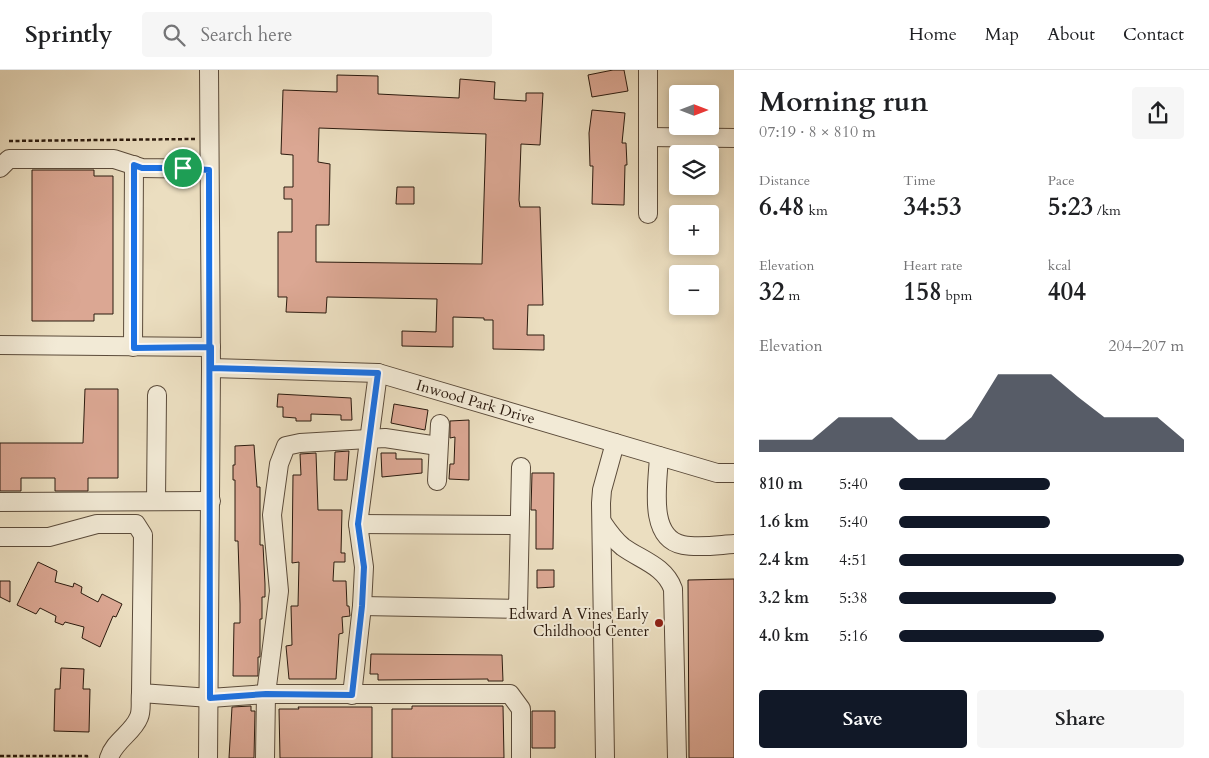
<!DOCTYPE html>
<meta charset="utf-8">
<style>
:root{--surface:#fff;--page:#f6f6f6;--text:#202124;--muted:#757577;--line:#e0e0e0;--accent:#111827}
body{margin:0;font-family:Cardo,serif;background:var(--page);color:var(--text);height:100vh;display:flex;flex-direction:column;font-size:19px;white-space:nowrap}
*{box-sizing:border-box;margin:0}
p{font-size:16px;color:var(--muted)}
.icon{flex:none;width:28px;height:28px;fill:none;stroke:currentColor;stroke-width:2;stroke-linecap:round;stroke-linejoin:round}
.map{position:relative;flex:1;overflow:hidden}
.details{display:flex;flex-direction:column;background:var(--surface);width:475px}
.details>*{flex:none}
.needle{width:32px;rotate:90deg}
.fabs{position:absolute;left:669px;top:15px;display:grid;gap:10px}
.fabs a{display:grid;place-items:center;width:50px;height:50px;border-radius:5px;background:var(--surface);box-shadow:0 2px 8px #0003;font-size:25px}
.pin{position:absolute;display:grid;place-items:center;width:42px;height:42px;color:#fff;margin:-21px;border:2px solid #fff;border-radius:50%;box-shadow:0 1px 5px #0007}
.round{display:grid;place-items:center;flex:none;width:52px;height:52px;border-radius:5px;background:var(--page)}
.summary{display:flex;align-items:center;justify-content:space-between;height:85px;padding:0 25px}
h1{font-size:28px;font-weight:700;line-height:38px}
.metrics{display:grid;grid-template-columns:repeat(3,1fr);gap:8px;height:85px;padding:5px 25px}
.metrics div{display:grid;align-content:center}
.metrics b{font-size:25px;font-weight:700}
.metrics small{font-size:14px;font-weight:400}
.metrics p{font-size:14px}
.chart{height:140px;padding:10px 25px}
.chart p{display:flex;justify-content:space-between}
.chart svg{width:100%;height:90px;margin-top:5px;fill:var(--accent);opacity:.7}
.primary-button{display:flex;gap:10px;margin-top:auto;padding:10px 25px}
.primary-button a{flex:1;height:58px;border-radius:5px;background:var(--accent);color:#fff;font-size:20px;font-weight:700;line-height:58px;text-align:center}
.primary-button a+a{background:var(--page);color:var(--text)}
ul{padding:0 25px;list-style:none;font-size:16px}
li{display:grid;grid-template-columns:80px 60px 1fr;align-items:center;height:38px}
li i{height:12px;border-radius:6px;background:var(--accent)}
header{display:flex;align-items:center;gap:30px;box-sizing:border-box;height:70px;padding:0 25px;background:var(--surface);border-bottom:1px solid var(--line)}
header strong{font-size:24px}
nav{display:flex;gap:28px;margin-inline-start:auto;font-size:18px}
.search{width:350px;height:45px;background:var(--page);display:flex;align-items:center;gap:12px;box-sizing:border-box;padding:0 18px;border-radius:5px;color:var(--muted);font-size:19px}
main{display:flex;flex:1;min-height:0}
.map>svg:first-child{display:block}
</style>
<header>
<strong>Sprintly</strong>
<div class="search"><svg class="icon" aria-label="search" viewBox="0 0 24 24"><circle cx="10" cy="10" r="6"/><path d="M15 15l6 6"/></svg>Search here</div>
<nav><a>Home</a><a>Map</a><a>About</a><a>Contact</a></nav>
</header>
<main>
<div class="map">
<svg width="734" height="688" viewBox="0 0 734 688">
<rect width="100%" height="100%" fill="#ebdec0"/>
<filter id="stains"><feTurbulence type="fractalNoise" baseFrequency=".004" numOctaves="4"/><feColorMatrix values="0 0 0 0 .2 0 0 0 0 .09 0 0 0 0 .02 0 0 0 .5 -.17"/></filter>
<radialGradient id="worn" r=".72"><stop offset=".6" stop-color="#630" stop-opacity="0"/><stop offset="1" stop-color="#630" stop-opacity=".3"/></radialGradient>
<!-- building -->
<path fill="#dba793" stroke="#2b1a0e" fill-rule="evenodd" d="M 613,0 L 624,0 L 628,21 L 592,27 L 588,5 Z
M 337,5 L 378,6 L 378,24 L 459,28 L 460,9 L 495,12 L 494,29 L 526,31 L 526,23 L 543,23 L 540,75 L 521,74 L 519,130 L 520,137 L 540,137 L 543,235 L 528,235 L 527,265 L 544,265 L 544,280 L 493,279 L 493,250 L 484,250 L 484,248 L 453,247 L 453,277 L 402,276 L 402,261 L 436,262 L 437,229 L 327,227 L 326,243 L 286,242 L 287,227 L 278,227 L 278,162 L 292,162 L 292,129 L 284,129 L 284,117 L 293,117 L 293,85 L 281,84 L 283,20 L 337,22 ZM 319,58 L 486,64 L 482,194 L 316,192 L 316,155 L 329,155 L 330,94 L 318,92 Z
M 592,40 L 625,43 L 622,73 L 626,73 L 627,95 L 625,95 L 624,135 L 592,134 L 593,96 L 590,96 L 589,63 Z
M 32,100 L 94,100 L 94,106 L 113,106 L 113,244 L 94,244 L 94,251 L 32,251 Z
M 397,117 L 414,117 L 414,134 L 396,134 Z
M 85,319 L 118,319 L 118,408 L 88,408 L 88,421 L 55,421 L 55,408 L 21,408 L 21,421 L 0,421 L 0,373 L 83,373 Z
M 278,324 L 351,328 L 352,350 L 341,350 L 341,345 L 311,344 L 311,351 L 296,351 L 296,348 L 283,347 L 283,337 L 277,337 Z
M 394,334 L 428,340 L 425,360 L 391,353 Z
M 469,350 L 469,410 L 449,409 L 450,394 L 454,394 L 455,367 L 450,368 L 450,351 Z
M 254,375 L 257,417 L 260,417 L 260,475 L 263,475 L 265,514 L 265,527 L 262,527 L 262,549 L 260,549 L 260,587 L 258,587 L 258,606 L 233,606 L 234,553 L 240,553 L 240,534 L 238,471 L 235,471 L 235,410 L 233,410 L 233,395 L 235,395 L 235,376 Z
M 349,381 L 347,410 L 334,410 L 335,382 Z
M 316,383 L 318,440 L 342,440 L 341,483 L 345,483 L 345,492 L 334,492 L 333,511 L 346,511 L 347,536 L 349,536 L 350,546 L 342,547 L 343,563 L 339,564 L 336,609 L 289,609 L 286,576 L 292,575 L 291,536 L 298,536 L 299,492 L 292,493 L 293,405 L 301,405 L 300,384 Z
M 381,383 L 396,383 L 396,389 L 422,389 L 422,403 L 382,407 Z
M 532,403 L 554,403 L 553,479 L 536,479 L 536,440 L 531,440 Z
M 38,492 L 57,501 L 55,512 L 73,517 L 74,513 L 82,517 L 81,523 L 98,532 L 102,524 L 122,534 L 116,547 L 113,546 L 100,577 L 82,568 L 84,557 L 65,552 L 63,555 L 55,552 L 56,546 L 40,538 L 36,544 L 17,535 Z
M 537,500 L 554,500 L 554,517 L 537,518 Z
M 734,509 L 734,688 L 689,688 L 688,510 Z
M 0,511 L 10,511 L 10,532 L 0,527 Z
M 371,584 L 502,585 L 503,611 L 488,611 L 488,609 L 378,610 L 378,604 L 370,604 Z
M 61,598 L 84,599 L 83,619 L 90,619 L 89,662 L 54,661 L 55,619 L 60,619 Z
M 251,636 L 251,641 L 255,641 L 254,688 L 229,688 L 232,637 Z
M 412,636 L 503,636 L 504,688 L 392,688 L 392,639 L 412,639 Z
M 298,637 L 372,637 L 372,688 L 280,688 L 279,639 L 299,639 Z
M 532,641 L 555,641 L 555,678 L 532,678 Z"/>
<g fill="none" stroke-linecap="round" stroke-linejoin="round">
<defs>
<g id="minor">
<path d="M 648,0 L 648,144"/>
<path d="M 648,67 L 734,68"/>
<path d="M 0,98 L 9,89 L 114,89 L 142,98 L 209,99"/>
<path d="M 0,275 L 211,277"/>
<path d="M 133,277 L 134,95"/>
<path id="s1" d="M 211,298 L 378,303 L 717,403 L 734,403"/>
<path d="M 659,386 C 658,412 647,468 683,475 C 699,478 718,475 734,474"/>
<path d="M 437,411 L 440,354"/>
<path d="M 156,431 L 157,325"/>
<path d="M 0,432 L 211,431"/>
<path d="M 602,452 C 608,461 614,470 623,477 C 641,490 665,496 673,519 L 677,688"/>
<path d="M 358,454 L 519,455"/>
<path d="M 0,467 L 49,467 L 97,454 L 136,454 L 143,465 L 141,623 L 210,628 L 266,624 L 510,624 L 521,639 L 521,688"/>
<path d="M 362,536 L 518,539 L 521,397"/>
<path d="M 352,625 L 362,536 L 364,497 L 358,454 L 378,303"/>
<path d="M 109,688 C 114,671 133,663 139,647 C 142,640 140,631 141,623"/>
<path d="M 208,688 L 211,298 L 209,0"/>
<path d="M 265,688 L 266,624 L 279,521 L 272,445 L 279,394 L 286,376 L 300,373 L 385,368 L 438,376"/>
<path d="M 605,688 L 601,433 L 602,420 L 615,373"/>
</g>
</defs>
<!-- minor casing -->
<use href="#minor" stroke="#5b4b3a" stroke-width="20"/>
<!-- path -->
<path stroke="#2b1a0e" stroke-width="2.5" stroke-dasharray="4 2.5" stroke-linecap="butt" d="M 9,71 L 195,69
M 0,686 L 87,686 L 87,688"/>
<!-- minor -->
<use href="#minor" stroke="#f2ead6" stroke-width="18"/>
</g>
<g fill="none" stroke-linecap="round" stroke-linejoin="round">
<defs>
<path id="route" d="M 183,98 L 209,100 L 210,628 L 266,624 L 352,625 L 362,536 L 364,497 L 358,454 L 378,303 L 211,298 L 211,277 L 134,278 L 134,95 L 142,98 L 183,98"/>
</defs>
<!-- route casing -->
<use href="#route" stroke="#fff" stroke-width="10"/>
<!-- route -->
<use href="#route" stroke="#1a73e8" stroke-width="6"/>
</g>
<!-- markers -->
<circle fill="#8f2418" stroke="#f2ead6" stroke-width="2" cx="659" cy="553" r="5"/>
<g text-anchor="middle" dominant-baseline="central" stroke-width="4" stroke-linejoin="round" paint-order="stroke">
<!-- street labels -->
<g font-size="15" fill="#2b1a0e" stroke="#f2ead6">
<text stroke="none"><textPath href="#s1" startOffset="269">Inwood Park Drive</textPath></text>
</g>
<!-- poi labels -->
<g font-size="15" fill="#2b1a0e" stroke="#f2ead6" text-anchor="end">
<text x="649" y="544">Edward A Vines Early<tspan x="649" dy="17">Childhood Center</tspan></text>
</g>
</g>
<rect width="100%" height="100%" filter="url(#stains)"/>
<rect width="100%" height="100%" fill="url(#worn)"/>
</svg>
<div class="fabs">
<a><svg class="needle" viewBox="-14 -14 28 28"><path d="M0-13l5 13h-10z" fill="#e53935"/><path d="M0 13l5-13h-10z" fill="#757577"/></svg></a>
<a><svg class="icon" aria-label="layers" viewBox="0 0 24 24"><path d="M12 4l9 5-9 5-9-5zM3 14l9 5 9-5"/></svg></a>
<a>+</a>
<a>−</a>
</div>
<div class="pin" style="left:183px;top:98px;background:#1e9e55"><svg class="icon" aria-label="arrive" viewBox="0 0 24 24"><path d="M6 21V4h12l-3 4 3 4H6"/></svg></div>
</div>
<section class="details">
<div class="summary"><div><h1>Morning run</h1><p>07:19 · 8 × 810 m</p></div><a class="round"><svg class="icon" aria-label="share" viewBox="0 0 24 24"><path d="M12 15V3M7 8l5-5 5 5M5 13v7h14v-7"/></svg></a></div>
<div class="metrics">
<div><p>Distance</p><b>6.48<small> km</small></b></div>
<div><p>Time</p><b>34:53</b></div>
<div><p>Pace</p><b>5:23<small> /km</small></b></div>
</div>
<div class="metrics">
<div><p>Elevation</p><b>32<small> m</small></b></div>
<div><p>Heart rate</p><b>158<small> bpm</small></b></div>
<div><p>kcal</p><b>404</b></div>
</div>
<div class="chart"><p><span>Elevation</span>204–207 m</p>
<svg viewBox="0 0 160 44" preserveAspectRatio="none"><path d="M0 44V38L10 38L20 38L30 27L40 27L50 27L60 38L70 38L80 27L90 6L100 6L110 6L120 17L130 27L140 27L150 27L160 38V44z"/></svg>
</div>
<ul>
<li><b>810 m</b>5:40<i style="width:53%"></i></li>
<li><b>1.6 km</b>5:40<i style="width:53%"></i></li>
<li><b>2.4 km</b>4:51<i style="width:100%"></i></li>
<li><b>3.2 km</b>5:38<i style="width:55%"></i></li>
<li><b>4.0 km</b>5:16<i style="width:72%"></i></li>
</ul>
<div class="primary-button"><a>Save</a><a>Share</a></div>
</section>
</main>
